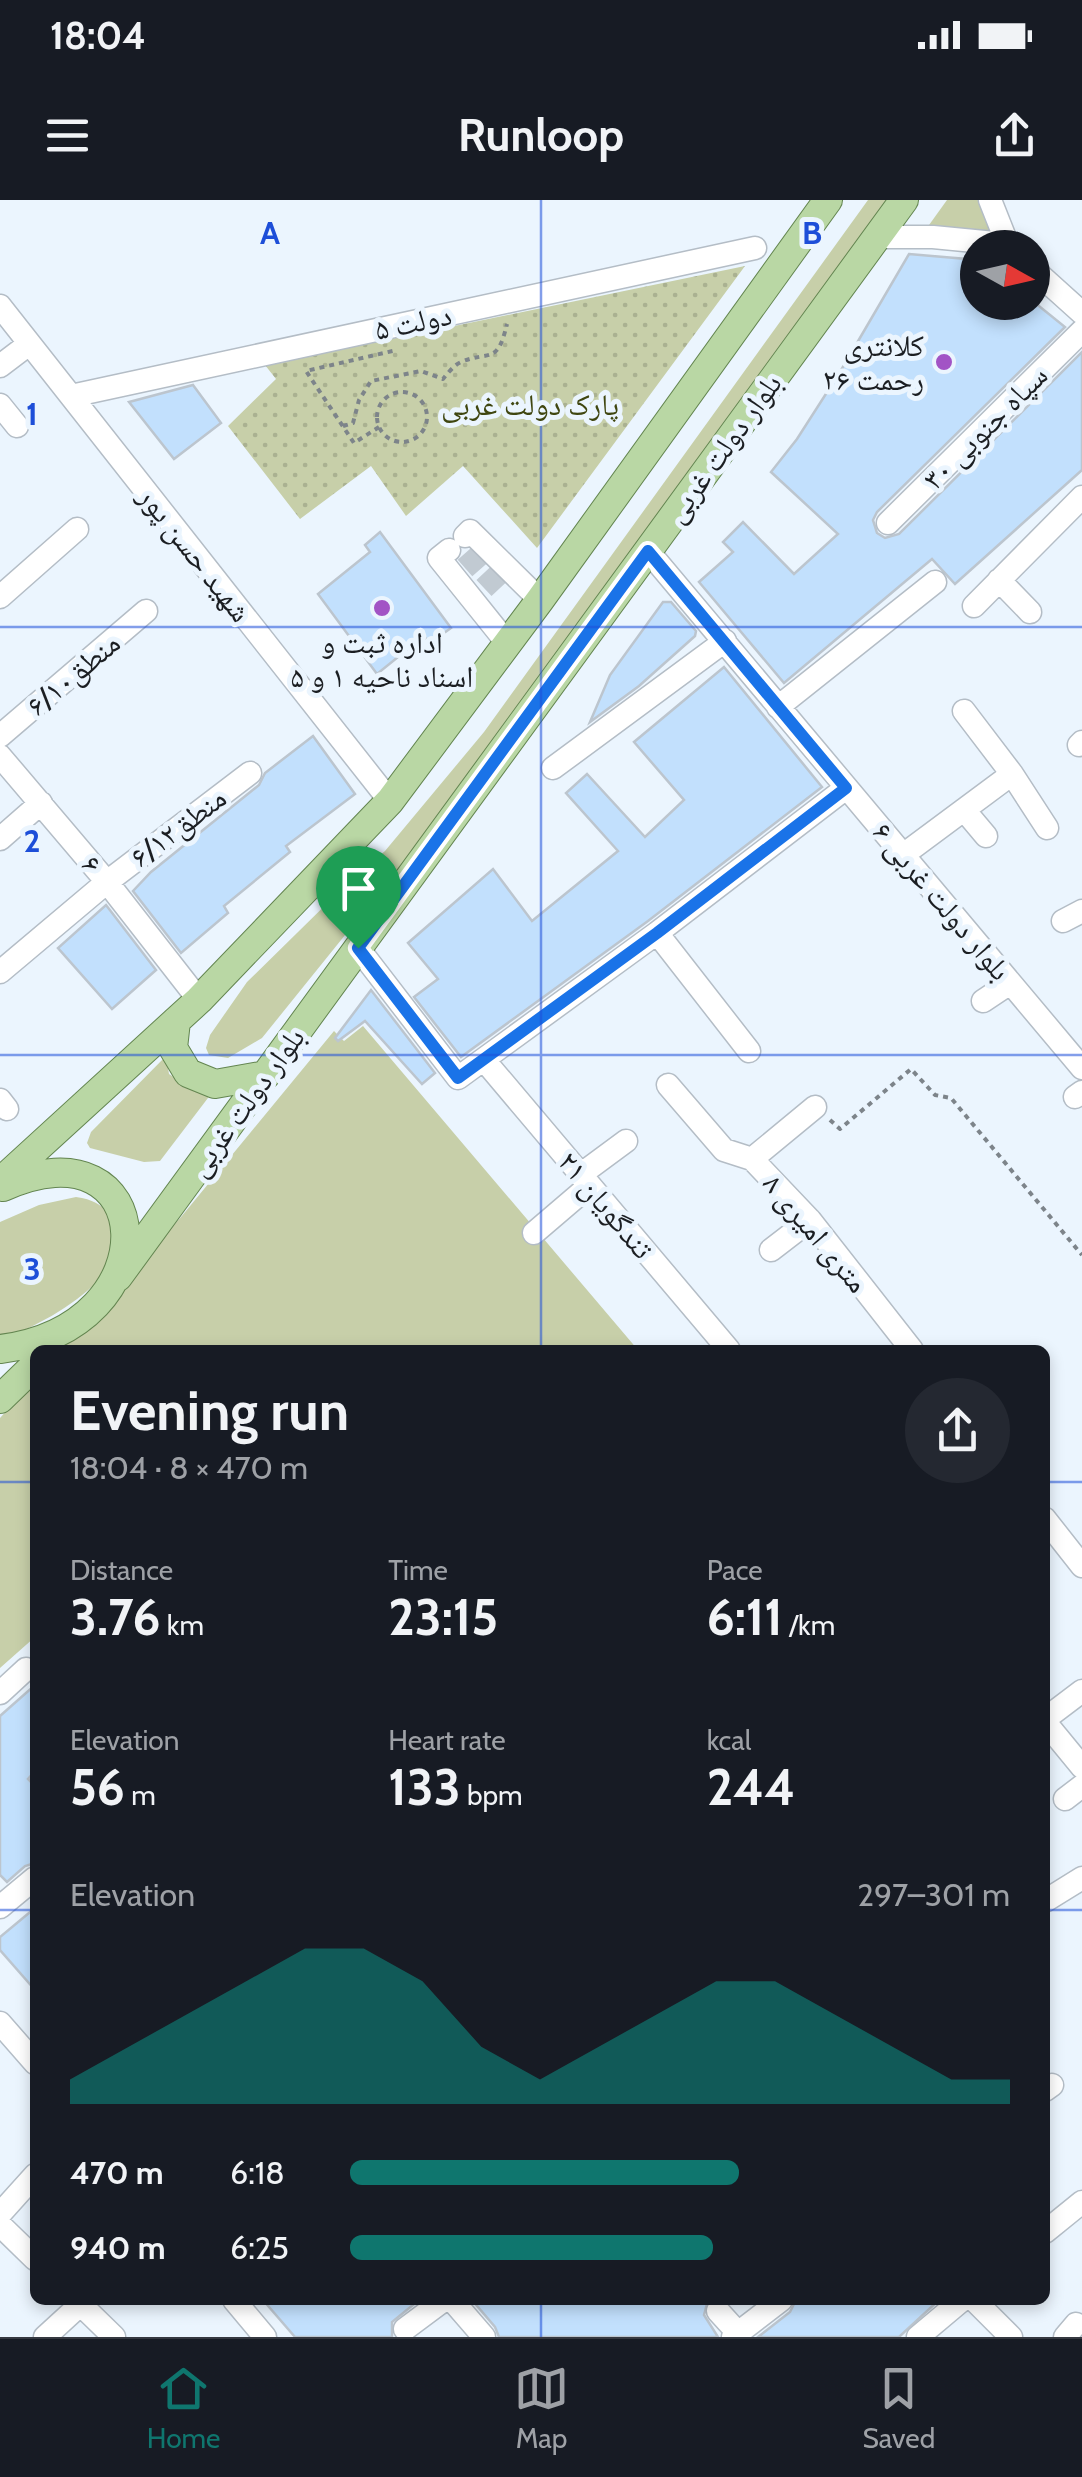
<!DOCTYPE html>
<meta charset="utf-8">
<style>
:root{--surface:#171b24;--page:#242831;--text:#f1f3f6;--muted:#9ea1a6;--line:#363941;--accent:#0f766e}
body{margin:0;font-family:Cabin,"Noto Naskh Arabic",sans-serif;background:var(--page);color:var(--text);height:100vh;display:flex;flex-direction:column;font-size:38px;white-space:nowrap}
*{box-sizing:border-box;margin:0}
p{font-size:32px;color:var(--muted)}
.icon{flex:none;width:55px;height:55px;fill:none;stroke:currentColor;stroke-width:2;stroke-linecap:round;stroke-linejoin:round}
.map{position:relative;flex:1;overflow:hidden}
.sheet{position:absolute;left:30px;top:1145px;width:1020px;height:960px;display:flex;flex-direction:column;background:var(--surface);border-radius:15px;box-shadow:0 5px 15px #0003}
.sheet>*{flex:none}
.needle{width:65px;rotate:98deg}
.controls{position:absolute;left:960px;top:30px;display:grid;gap:20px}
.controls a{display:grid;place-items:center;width:90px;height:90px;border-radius:50%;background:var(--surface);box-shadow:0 5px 15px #0003;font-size:50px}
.pin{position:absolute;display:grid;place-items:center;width:85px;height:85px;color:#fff;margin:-102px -42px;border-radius:50% 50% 50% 0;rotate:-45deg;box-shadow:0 0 10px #0007}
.pin .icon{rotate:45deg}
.round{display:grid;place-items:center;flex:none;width:105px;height:105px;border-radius:52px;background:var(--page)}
.head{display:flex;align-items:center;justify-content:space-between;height:170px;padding:0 40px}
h1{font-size:55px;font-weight:700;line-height:75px}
.stats{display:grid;grid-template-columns:repeat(3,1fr);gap:15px;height:170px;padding:10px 40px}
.stats div{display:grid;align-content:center}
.stats b{font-size:50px;font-weight:700}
.stats small{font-size:28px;font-weight:400}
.stats p{font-size:28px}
.chart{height:280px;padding:20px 40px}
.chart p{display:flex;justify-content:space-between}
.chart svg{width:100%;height:180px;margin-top:10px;fill:var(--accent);opacity:.7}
ul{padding:0 40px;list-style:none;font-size:32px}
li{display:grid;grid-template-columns:160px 120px 1fr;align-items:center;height:75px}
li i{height:25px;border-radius:12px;background:var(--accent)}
.status{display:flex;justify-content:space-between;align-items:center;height:70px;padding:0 50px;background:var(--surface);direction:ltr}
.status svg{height:28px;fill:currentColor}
header{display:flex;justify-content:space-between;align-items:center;height:130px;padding:0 40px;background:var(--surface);font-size:45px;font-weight:700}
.tabs{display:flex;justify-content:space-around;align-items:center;height:140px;border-top:2px solid var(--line);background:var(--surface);font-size:28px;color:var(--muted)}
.tabs a{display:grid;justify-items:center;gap:5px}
.tabs .selected{color:var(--accent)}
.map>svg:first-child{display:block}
</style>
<div class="status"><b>18:04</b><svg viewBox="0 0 49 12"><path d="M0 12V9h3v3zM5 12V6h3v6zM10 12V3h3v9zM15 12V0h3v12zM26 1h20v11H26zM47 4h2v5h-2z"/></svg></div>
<header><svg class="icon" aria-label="menu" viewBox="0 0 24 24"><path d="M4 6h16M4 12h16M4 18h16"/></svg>Runloop<svg class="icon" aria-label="share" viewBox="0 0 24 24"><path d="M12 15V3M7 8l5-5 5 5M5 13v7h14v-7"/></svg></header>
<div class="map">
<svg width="1082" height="2137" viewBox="0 0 1082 2137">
<defs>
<pattern id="park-dots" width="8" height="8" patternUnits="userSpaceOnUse" patternTransform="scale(2.5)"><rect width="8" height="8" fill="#c7cfa9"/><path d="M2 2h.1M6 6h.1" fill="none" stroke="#aab191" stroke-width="1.8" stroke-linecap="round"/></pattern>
</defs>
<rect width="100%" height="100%" fill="#ebf5fe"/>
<!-- grass -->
<path fill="#c7cfa9" d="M 868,0 L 891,0 L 435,633 L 383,688 L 262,838 L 228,858 L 209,855 L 206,848 L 210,835 L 247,782 L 356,675 L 385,651 L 484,532 Z
M 947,0 L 983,0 L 996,34 L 924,32 Z
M 363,826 L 638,1150 L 61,1150 L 181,1017 L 334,831 L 344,841 Z
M 166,856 L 169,874 L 187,886 L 211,894 L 160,961 L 144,962 L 90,948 L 87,943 L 91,932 Z
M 76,997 C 110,1002 109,1017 120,1047 C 113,1057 107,1071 98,1081 C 73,1106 33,1129 0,1139 L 0,1022 L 39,1005 Z
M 35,1179 L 35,1437 L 0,1468 L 0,1218 Z"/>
<!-- park -->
<path fill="url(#park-dots)" d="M 745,66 L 537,348 L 463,266 L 406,316 L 371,266 L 300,319 L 228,226 L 276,179 L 265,165 Z"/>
<!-- building -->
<path fill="#c2e0fd" stroke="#bcc5ce" stroke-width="2.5" d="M 909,54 L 978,60 L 978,102 L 1034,102 L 1065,127 L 877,312 L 873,320 L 877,333 L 885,338 L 899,334 L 1082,152 L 1082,270 L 955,384 L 932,359 L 784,483 L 699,382 L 733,352 L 723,342 L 743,322 L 794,374 L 838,334 L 771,272 L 797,239 L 840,172 Z
M 193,185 L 221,223 L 174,259 L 129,202 Z
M 380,332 L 451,428 L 430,443 L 424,436 L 377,474 L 318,394 L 370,352 L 365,345 Z
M 663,402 L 671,402 L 696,431 L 695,436 L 639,486 L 590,522 L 610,475 Z
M 724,467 L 822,587 L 648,721 L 461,857 L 414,797 L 438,779 L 408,743 L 493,669 L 532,721 L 618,651 L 566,593 L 587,574 L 645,637 L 684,600 L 634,542 Z
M 313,536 L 355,594 L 286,646 L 290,652 L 224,706 L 228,713 L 181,753 L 133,691 L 151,672 L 259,585 L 265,573 Z
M 106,705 L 156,770 L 112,809 L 58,748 Z
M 371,790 L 435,873 L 422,884 L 365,821 L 338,841 L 335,838 Z
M 35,1485 L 35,1571 L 28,1579 L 35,1586 L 35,1663 L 25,1666 L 7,1682 L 0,1675 L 0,1516 Z
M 35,1708 L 35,1790 L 0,1750 L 0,1737 Z
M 263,2100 L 419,2100 L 392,2122 L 392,2137 L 295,2137 Z
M 472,2100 L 708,2100 L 704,2115 L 718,2137 L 499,2137 L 495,2127 Z
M 796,2100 L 939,2100 L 899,2137 L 758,2137 L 790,2112 Z"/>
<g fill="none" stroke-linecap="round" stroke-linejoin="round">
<!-- minor-tunnel -->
<path stroke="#c1cad2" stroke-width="22" stroke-dasharray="22 11" stroke-linecap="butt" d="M 465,368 L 482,353
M 484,388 L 500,373"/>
<defs>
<path id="minor" d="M 990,0 L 1009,48
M 877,37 L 933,37 L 1005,44
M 1032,68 L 1082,113
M 0,106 L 390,601
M 0,166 L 29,144
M 71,196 L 755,48
M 0,205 L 17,226
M 888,323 L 1082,131
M 465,336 L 470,331 L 540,400
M 449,350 L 439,358 L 508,444
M 648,351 L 1082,868
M 999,380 L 1030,412
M 0,397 L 77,329
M 974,406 L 1082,297
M 778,507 L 935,382
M 964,511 L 1012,574 L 1047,628
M 0,536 L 146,411
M 1079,545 L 1082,542
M 0,556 L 107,682 L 199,800
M 553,568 L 725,441
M 965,611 L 986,636
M 0,639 L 41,603
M 903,655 L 1012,574
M 1063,721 L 1082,711
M 657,733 L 749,851
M 358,748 L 458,878 L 657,733 L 846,588
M 0,772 L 107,682 L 250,573
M 983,801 L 1010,783
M 484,860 L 729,1150
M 668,885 L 724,950 L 752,959 L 810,1020 L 912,1150
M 1075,897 L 1082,892
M 0,900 L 7,909
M 752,959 L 815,907
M 580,975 L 626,941
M 534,1033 L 589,986
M 771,1050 L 810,1020
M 1045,1319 L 1082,1366
M 0,1493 L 26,1469
M 1045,1519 L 1082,1491
M 1045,1522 L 1082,1567
M 1065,1599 L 1082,1586
M 1045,1701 L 1082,1678
M 0,1707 L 35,1678
M 0,1823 L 35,1863
M 1045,1890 L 1052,1885
M 0,2014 L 35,1975
M 0,2025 L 35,2059
M 1045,2032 L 1082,2002
M 76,2100 L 114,2137
M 234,2100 L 265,2137
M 452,2100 L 484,2137
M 974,2100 L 1011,2137
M 718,2111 L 738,2133
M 405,2129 L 444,2100
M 45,2137 L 81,2104
M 733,2137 L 781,2100
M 918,2137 L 962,2100
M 1065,2137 L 1076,2124"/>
<path id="major" d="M 176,821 L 173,848 L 188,873 L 215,884 L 266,875
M 0,982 L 199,800 L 390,601 L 540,400 L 828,0
M 118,1077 L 904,0
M 0,1149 C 175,1127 158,917 3,987
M 0,1199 L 35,1165"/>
</defs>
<!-- minor casing -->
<use href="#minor" stroke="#b4bdc6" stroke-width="25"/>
<!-- major casing -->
<use href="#major" stroke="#638550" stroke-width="30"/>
<!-- path -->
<path stroke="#7d848a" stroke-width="4" stroke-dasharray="5 5" stroke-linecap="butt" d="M377 217a25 25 0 1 1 50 0a25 25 0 1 1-50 0Z
M 343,226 L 353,223 L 359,200 L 371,181 L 421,171 L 443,179 C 448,173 454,165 461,162 C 490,150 497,166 507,124
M 379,227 L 354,243 L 306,171 L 397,150
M 830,920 L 840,929 L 911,869 L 935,895 L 951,898 L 1082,1055"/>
<!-- minor -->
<use href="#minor" stroke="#fff" stroke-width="22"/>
<!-- major -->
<use href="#major" stroke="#b9d7a4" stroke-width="28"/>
</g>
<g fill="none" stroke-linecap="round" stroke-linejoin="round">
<defs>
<path id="route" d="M 648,351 L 846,588 L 657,733 L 458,878 L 358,748 Z"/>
</defs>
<!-- route casing -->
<use href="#route" stroke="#fff" stroke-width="20"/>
<!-- route -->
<use href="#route" stroke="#1a73e8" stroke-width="12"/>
</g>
<!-- grid -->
<path fill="none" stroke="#1d4ed8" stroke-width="2.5" stroke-opacity="0.55" d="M 541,0 L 541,1150M 0,427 L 1082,427M 0,855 L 1082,855M 0,1282 L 35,1282M 1045,1282 L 1082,1282M 0,1710 L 35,1710M 1045,1710 L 1082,1710M 541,2100 L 541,2137"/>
<!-- markers -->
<g fill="#a254c5" stroke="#ebf5fe" stroke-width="4">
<circle cx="944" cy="162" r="10"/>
<circle cx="382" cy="408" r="10"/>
</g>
<g text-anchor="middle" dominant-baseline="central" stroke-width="10" stroke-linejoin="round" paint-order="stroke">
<!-- street labels -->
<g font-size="30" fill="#1b1e22" stroke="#ebf5fe">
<text transform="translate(413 122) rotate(-12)">۵ دولت</text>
<text transform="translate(985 227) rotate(-45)">۳۰ سپاه جنوبی</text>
<text transform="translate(723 248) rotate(-54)">بلوار دولت غربی</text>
<text transform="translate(195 354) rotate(52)">شهید حسن پور</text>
<text transform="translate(73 474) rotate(-40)">منطق۶/۱۰</text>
<text transform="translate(178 627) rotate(-37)">منطق۶/۱۲</text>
<text transform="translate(92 664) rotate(50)">۶</text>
<text transform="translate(942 701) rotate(50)">بلوار دولت غربی ۶</text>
<text transform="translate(246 902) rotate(-54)">بلوار دولت غربی</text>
<text transform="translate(606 1005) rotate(50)">۲۱ تندگویان</text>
<text transform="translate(816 1033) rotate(50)">۸ متری امیری</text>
</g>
<!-- poi labels -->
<g font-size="30" fill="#1b1e22" stroke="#ebf5fe" text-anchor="end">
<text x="924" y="145">کلانتری<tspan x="924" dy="34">۲۶ رحمت</tspan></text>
<text x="382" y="442" text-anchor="middle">اداره ثبت و<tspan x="382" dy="34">اسناد ناحیه ۱ و ۵</tspan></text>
</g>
<!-- park labels -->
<g font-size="30" fill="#3f4610" stroke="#ebf5fe">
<text x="530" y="204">پارک دولت غربی</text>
</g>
</g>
<g font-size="32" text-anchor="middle" font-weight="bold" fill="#1d4ed8" stroke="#ebf5fe" stroke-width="10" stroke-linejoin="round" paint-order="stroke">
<text x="270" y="44">A</text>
<text x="812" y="44">B</text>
<text x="32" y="225">1</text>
<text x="32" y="652">2</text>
<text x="32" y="1080">3</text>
</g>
</svg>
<div class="controls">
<a><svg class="needle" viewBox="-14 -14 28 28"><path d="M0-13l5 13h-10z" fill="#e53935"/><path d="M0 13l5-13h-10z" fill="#9ea1a6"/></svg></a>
</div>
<div class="pin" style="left:358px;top:748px;background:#1e9e55"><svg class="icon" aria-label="arrive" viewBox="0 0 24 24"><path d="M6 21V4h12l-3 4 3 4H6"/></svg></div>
<section class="sheet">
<div class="head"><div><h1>Evening run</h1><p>18:04 · 8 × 470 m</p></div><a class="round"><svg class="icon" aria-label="share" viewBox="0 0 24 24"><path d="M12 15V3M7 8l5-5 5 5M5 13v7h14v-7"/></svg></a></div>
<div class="stats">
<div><p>Distance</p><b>3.76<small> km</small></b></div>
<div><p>Time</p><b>23:15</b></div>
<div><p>Pace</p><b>6:11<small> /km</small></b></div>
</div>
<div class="stats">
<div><p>Elevation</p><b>56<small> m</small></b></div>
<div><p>Heart rate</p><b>133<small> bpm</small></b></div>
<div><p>kcal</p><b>244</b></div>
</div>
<div class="chart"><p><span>Elevation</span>297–301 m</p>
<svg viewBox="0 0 160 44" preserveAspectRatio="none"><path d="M0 44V38L10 30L20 22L30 14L40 6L50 6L60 14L70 30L80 38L90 30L100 22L110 14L120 14L130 22L140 30L150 38L160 38V44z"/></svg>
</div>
<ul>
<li><b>470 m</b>6:18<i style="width:59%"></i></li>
<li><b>940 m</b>6:25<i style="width:55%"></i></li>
</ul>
</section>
</div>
<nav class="tabs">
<a class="selected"><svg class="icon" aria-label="home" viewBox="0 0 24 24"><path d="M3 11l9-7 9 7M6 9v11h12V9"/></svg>Home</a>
<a><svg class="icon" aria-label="map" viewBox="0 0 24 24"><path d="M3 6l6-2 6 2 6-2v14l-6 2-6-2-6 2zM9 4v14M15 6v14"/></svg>Map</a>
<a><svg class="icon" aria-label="saved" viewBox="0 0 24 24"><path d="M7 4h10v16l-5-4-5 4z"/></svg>Saved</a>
</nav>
